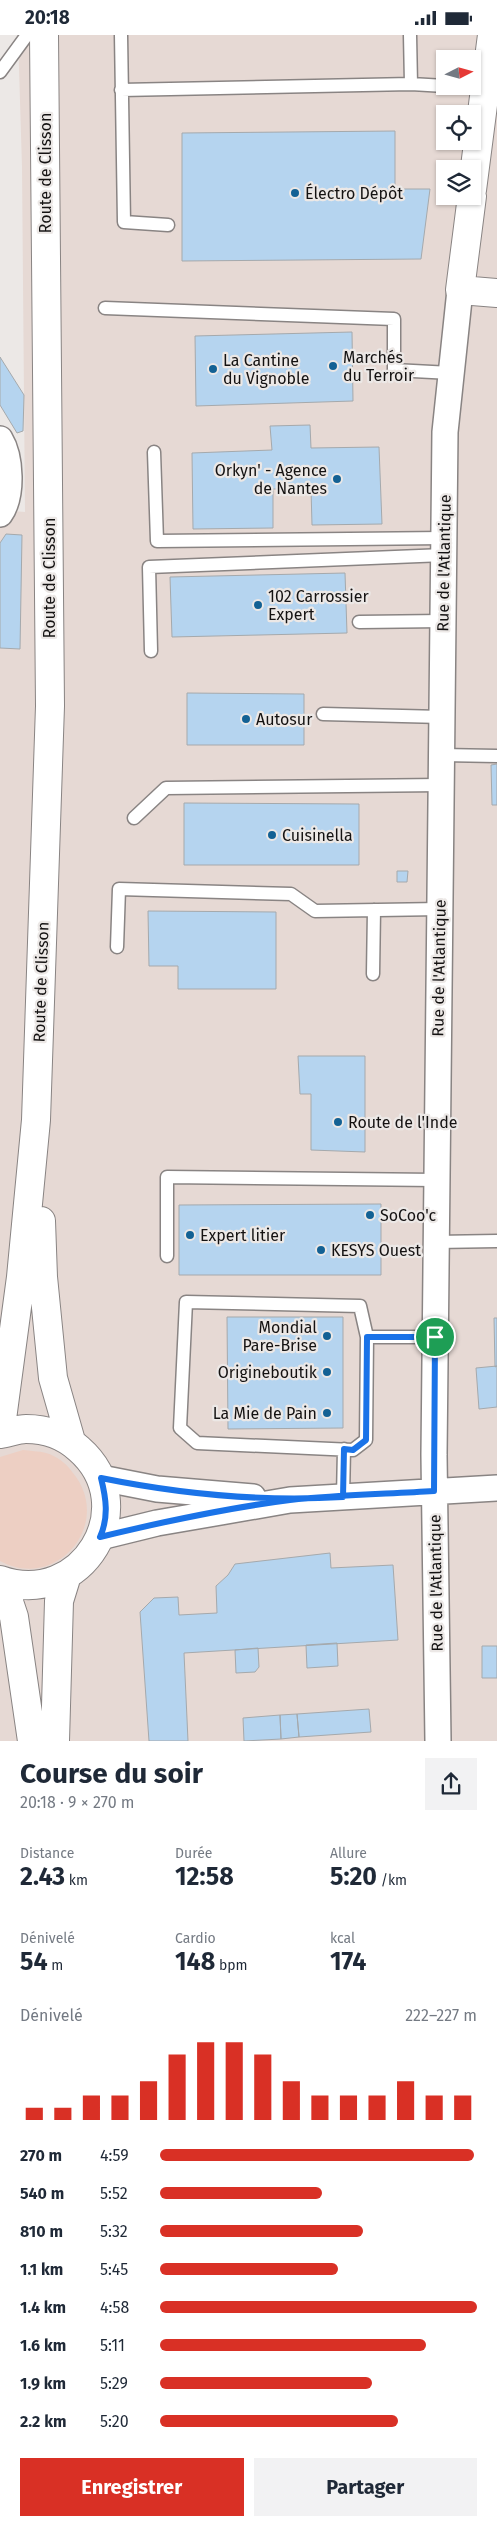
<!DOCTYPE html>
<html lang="fr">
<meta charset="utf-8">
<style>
:root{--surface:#fff;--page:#f2f2f3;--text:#1f2937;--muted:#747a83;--accent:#d93025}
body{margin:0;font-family:"Fira Sans",sans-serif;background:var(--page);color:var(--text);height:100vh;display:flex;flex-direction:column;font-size:19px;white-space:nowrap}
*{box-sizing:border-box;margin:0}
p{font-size:16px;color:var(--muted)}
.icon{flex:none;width:28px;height:28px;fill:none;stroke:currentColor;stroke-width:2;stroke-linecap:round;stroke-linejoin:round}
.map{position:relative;height:1706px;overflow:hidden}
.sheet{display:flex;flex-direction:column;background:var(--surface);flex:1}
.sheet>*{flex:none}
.needle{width:32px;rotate:84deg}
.fabs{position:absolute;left:436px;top:15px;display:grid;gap:10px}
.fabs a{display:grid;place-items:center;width:45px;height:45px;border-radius:0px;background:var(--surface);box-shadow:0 1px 4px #0004;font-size:25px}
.pin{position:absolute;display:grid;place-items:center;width:42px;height:42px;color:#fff;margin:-21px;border:2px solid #fff;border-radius:50%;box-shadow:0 1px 5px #0007}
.round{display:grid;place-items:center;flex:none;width:52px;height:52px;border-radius:0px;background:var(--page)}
.head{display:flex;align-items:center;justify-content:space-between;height:85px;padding:0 20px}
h1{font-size:28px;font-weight:700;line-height:38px}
.metrics{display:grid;grid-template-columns:repeat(3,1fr);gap:8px;height:85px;padding:5px 20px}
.metrics div{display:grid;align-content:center}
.metrics b{font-size:25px;font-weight:700}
.metrics small{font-size:14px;font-weight:400}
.metrics p{font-size:14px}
.chart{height:140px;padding:10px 20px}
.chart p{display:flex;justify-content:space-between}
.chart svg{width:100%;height:90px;margin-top:5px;stroke:var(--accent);stroke-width:6}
.cta{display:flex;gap:10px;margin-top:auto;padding:10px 20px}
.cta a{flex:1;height:58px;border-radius:0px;background:var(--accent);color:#fff;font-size:20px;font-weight:700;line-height:58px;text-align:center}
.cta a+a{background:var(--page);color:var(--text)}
ul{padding:0 20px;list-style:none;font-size:16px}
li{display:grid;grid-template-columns:80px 60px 1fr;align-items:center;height:38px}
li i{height:12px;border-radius:6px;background:var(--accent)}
.status{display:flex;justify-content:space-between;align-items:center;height:35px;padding:0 25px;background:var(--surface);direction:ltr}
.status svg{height:14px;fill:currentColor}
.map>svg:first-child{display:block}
</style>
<div class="status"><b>20:18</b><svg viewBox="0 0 49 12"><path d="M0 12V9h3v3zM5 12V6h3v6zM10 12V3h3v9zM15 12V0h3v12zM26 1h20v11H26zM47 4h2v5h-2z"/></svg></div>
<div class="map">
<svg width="497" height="1706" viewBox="0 0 497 1706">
<rect width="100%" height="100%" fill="#ece8e6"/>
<!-- built -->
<path fill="#e6d9d4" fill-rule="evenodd" d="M 18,0 L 497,0 L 497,1706 L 0,1706 L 0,475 L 25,477 L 22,132 ZM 445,24 L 472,24 L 472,51 L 445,51 ZM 445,79 L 472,79 L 472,106 L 445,106 ZM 445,134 L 472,134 L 472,161 L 445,161 Z"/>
<!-- green -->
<path fill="#edcfc3" d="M 23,1415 C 30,1416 39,1416 46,1418 C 57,1421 67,1429 73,1438 C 114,1488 57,1557 0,1526 L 0,1422 Z"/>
<!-- building -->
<path fill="#b5d4ef" stroke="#a5a9ac" d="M 395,96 L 395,154 L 430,154 L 421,224 L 182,226 L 182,98 Z
M 352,297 L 353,366 L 196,371 L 195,301 Z
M 0,322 L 24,360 L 23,396 L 17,398 L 0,370 Z
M 310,390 L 311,413 L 379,412 L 382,489 L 312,490 L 311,454 L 273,454 L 273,493 L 193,494 L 192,418 L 272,415 L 270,391 Z
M 6,499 L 22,500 L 20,614 L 0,613 L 0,508 Z
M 345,538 L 347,598 L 172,602 L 170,542 Z
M 187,658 L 304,659 L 304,710 L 187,710 Z
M 497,729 L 497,770 L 492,770 L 491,730 Z
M 184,768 L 359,769 L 359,830 L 184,830 Z
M 397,836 L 408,836 L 407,847 L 397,847 Z
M 148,876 L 276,877 L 276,954 L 178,954 L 178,931 L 149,931 Z
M 298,1021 L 365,1021 L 365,1117 L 311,1115 L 311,1059 L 300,1059 Z
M 381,1169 L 381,1240 L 179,1240 L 179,1170 Z
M 227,1282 L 343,1282 L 343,1393 L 228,1394 Z
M 494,1283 L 497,1283 L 497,1331 L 495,1332 Z
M 497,1331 L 497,1372 L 479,1374 L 476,1333 Z
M 330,1518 L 331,1533 L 393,1530 L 398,1605 L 184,1618 L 188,1706 L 149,1706 L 140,1577 L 154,1563 L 178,1562 L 179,1580 L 217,1578 L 216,1551 L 228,1540 L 235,1529 Z
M 337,1608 L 338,1631 L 307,1633 L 306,1610 Z
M 482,1611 L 497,1611 L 497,1643 L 482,1643 Z
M 258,1613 L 259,1632 L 255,1637 L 236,1638 L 235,1615 Z
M 369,1674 L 371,1697 L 299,1702 L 297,1679 Z
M 297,1679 L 299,1702 L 281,1704 L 280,1680 Z
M 280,1680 L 281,1704 L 244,1706 L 243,1683 Z"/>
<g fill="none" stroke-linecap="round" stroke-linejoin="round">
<defs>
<path id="lane" d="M 121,0 L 124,187 L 168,190
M 410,0 L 411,49 L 445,51
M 0,37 L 27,0
M 459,51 L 485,52
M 121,55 L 411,49
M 105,273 L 394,284 L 394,335 L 451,338
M 154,417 L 157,506 L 444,503
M 359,587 L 443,586
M 151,616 L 149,532 L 444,520
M 323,679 L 442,682
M 442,720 L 497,721
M 134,783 L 166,753 L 441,750
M 117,912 L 119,854 L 291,859 L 315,876 L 440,874
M 373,939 L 374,875
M 436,1207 L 497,1206
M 167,1221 L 167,1142 L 436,1145
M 186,1267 L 360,1271 L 367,1302 L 366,1405 L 353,1415 L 197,1408 L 180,1393 Z
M 367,1302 L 435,1302
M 343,1462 L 344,1414"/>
<path id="street" d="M 0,404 C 11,422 13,461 0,479
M 101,1443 L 157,1454 L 253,1462
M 100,1502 L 157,1488 L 290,1465 L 497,1453
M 438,1706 L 434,1420 L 445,397 L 460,255"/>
<path id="secondary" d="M 472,155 L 492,0
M 472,161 L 460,255 L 497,258
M 41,1186 L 43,1242 L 53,1343 L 71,1406
M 0,1399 L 21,1242 L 36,1085 L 50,671 L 44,0
M 0,1399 C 8,1398 18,1394 26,1394 C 46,1394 65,1401 79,1414 C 144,1471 82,1574 0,1545
M 2,1546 L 14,1582 L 32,1706
M 55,1706 L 59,1566 L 67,1540"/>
</defs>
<!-- lane casing -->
<use href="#lane" stroke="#898483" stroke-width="15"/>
<!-- street casing -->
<use href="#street" stroke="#898483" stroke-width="28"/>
<!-- secondary casing -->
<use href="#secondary" stroke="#898483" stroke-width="30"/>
<!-- lane -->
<use href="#lane" stroke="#fff" stroke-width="12"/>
<!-- street -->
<use href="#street" stroke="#fff" stroke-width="25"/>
<!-- secondary -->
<use href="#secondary" stroke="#fff" stroke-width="28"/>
</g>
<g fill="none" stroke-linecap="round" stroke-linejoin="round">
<defs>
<path id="route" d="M 435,1302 L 367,1302 L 366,1405 L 353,1415 L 344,1414 L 343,1462 C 262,1467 180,1459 101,1443 C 106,1463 109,1482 100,1502 C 162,1487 226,1473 290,1465 C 337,1460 386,1459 434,1456 L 435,1302"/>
</defs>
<!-- route casing -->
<use href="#route" stroke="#fff" stroke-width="10"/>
<!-- route -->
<use href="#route" stroke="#1a73e8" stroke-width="6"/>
</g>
<!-- markers -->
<g fill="#136194" stroke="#ece8e6" stroke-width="2">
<circle cx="295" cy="158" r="5"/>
<circle cx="333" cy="331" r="5"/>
<circle cx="213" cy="334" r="5"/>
<circle cx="337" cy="444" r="5"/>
<circle cx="258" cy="570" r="5"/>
<circle cx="246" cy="684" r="5"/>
<circle cx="272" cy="800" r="5"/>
<circle cx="338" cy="1087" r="5"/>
<circle cx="370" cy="1180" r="5"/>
<circle cx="190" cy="1200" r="5"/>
<circle cx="321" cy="1215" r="5"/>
<circle cx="327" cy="1301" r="5"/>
<circle cx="327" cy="1337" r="5"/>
<circle cx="327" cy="1378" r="5"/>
</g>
<g text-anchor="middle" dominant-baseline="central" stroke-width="4.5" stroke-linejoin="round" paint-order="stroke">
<!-- street labels -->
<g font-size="16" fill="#141212" stroke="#ece8e6">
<text transform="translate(45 138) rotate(-90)">Route de Clisson</text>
<text transform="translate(444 528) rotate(-89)">Rue de l'Atlantique</text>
<text transform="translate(49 543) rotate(-90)">Route de Clisson</text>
<text transform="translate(439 933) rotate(-89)">Rue de l'Atlantique</text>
<text transform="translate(41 947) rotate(-88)">Route de Clisson</text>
<text transform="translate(436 1548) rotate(-91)">Rue de l'Atlantique</text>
</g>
<!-- poi labels -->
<g font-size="16" fill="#141212" stroke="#ece8e6" text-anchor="start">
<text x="305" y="158">Électro Dépôt</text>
<text x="343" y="322">Marchés<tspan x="343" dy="18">du Terroir</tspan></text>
<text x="223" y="325">La Cantine<tspan x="223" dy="18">du Vignoble</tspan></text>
<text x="327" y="435" text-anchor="end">Orkyn' - Agence<tspan x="327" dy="18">de Nantes</tspan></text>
<text x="268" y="561">102 Carrossier<tspan x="268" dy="18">Expert</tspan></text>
<text x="256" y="684">Autosur</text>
<text x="282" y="800">Cuisinella</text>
<text x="348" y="1087">Route de l'Inde</text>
<text x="380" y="1180">SoCoo'c</text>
<text x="200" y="1200">Expert litier</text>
<text x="331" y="1215">KESYS Ouest</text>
<text x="317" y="1292" text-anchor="end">Mondial<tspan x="317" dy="18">Pare-Brise</tspan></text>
<text x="317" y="1337" text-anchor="end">Origineboutik</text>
<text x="317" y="1378" text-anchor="end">La Mie de Pain</text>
</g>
</g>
</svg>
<div class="fabs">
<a><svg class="needle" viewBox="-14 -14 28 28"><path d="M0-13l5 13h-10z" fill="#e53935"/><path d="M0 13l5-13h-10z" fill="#747a83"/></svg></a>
<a><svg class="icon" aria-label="locate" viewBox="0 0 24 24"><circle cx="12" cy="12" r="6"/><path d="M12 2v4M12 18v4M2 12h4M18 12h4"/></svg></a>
<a><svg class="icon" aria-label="layers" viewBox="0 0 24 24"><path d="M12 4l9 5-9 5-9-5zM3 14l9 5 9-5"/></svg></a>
</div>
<div class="pin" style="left:435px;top:1302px;background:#1e9e55"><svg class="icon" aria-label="arrive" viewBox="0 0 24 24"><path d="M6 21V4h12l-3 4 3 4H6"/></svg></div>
</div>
<section class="sheet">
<div class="head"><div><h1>Course du soir</h1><p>20:18 · 9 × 270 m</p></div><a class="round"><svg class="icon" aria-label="share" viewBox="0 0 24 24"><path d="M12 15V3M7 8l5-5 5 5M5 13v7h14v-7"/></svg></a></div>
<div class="metrics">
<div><p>Distance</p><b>2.43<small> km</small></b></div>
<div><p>Durée</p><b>12:58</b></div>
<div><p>Allure</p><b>5:20<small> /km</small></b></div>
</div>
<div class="metrics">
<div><p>Dénivelé</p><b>54<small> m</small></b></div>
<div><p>Cardio</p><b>148<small> bpm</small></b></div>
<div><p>kcal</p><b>174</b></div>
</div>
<div class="chart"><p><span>Dénivelé</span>222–227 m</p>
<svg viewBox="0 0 160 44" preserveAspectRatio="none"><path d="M5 44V38M15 44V38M25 44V32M35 44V32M45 44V25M55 44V12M65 44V6M75 44V6M85 44V12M95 44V25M105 44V32M115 44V32M125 44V32M135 44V25M145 44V32M155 44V32"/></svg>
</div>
<ul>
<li><b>270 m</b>4:59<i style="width:99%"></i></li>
<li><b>540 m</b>5:52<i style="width:51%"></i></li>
<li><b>810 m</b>5:32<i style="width:64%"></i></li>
<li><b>1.1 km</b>5:45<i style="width:56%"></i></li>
<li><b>1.4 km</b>4:58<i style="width:100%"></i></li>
<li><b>1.6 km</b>5:11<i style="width:84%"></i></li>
<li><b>1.9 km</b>5:29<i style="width:67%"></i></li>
<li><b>2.2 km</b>5:20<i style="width:75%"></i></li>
</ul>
<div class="cta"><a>Enregistrer</a><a>Partager</a></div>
</section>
